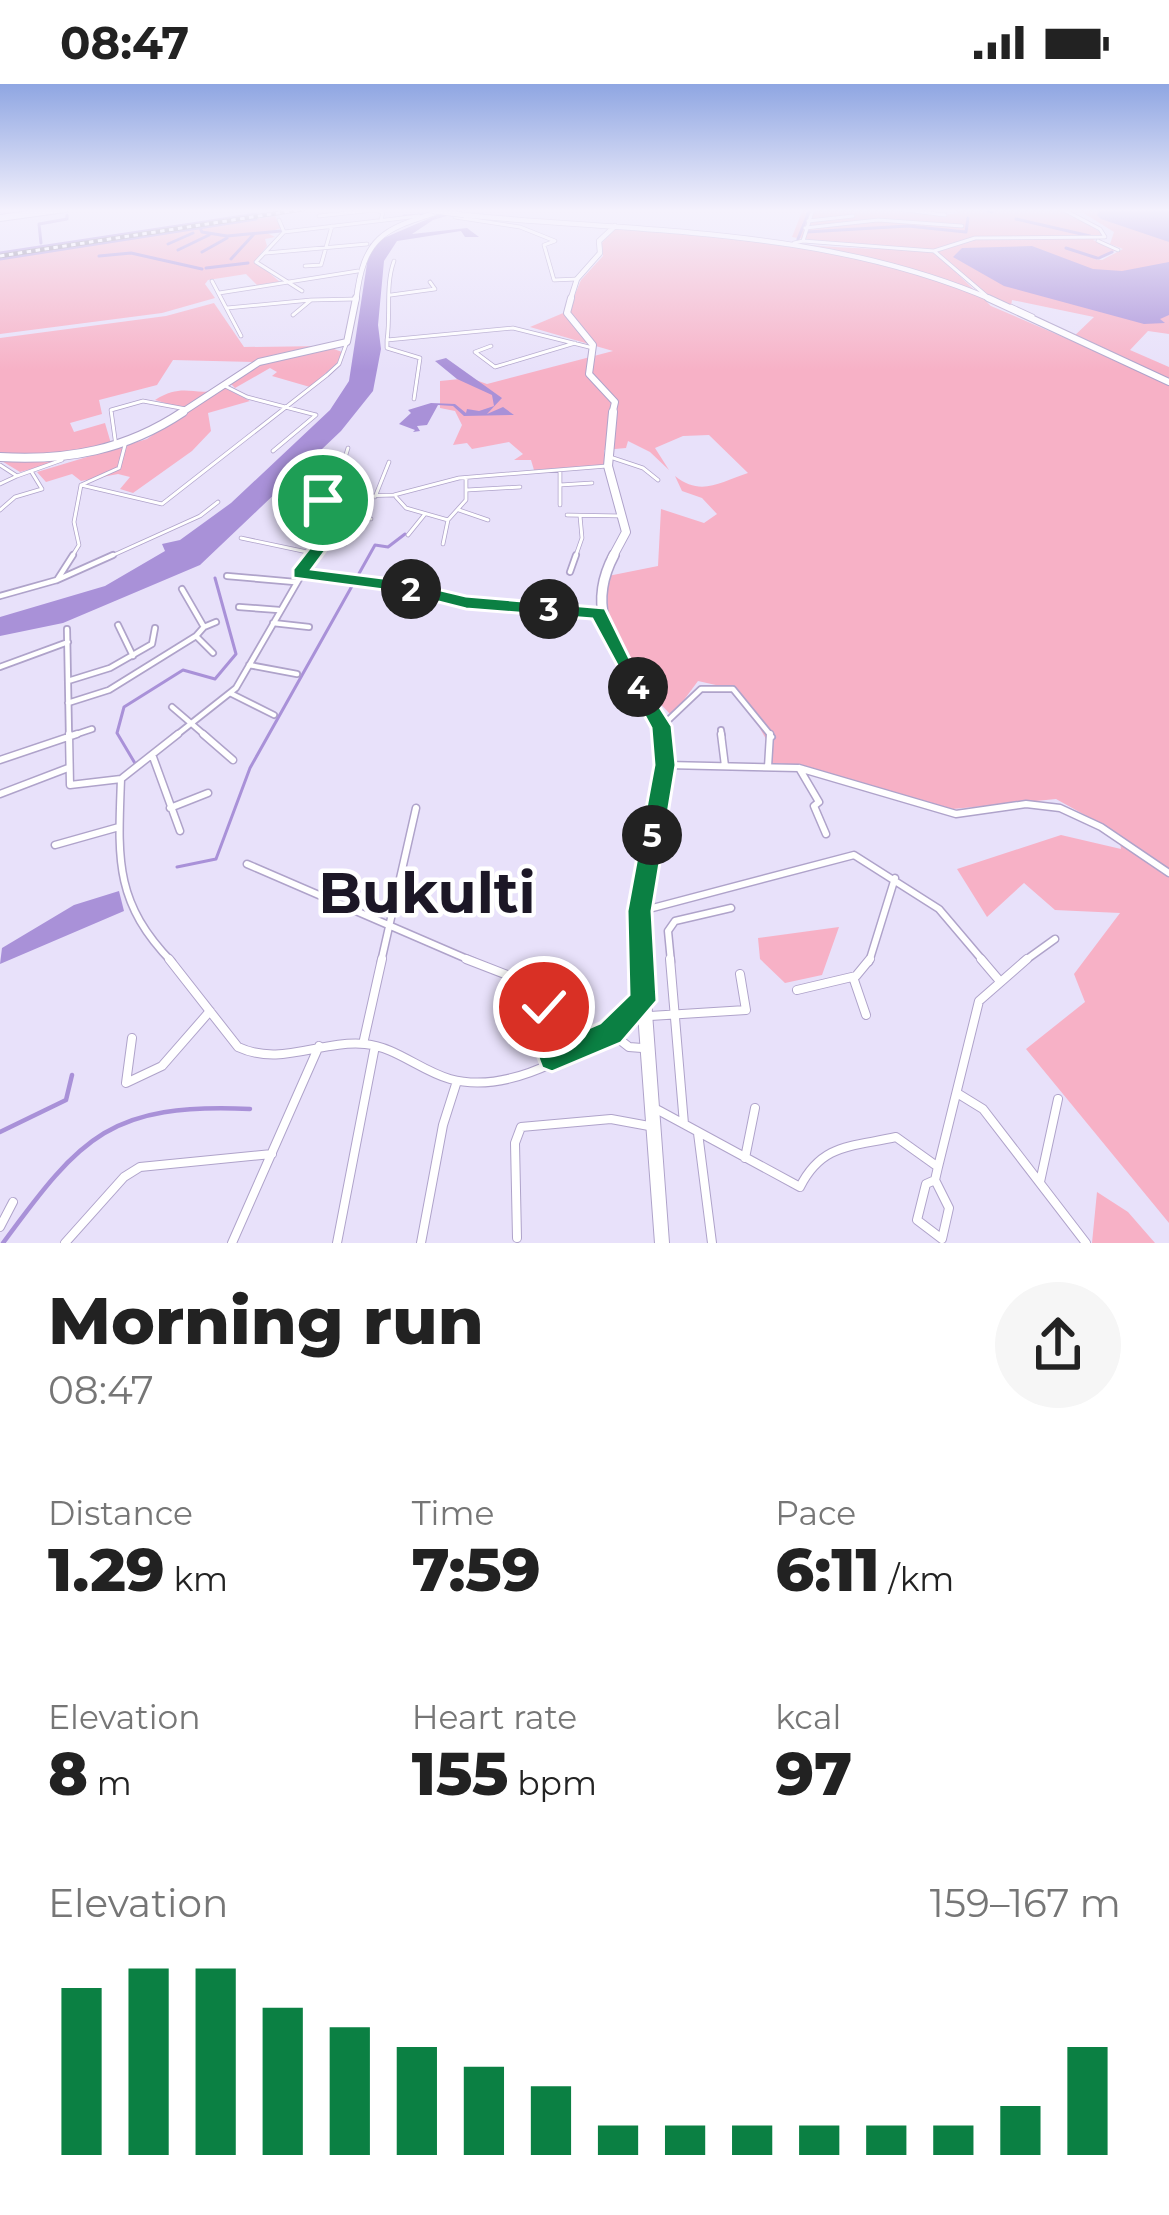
<!DOCTYPE html>
<meta charset="utf-8">
<style>
:root{--surface:#fff;--page:#f6f6f6;--text:#222;--muted:#767676;--accent:#0b8043}
body{margin:0;font-family:Montserrat,sans-serif;background:var(--page);color:var(--text);height:100vh;display:flex;flex-direction:column;font-size:45px;white-space:nowrap}
*{box-sizing:border-box;margin:0}
p{font-size:39px;color:var(--muted)}
.icon{flex:none;width:66px;height:66px;fill:none;stroke:currentColor;stroke-width:2;stroke-linecap:round;stroke-linejoin:round}
.map{position:relative;height:1159px;overflow:hidden}
.drawer{display:flex;flex-direction:column;background:var(--surface);flex:1}
.drawer>*{flex:none}
.pin{position:absolute;display:grid;place-items:center;width:102px;height:102px;color:#fff;margin:-51px;border:6px solid #fff;border-radius:50%;box-shadow:0 3px 12px #0007}
.km{position:absolute;width:60px;height:60px;margin:-30px;border-radius:50%;background:#222;color:#fff;font-size:33px;line-height:60px;text-align:center}
.round{display:grid;place-items:center;flex:none;width:126px;height:126px;border-radius:63px;background:var(--page)}
.summary{display:flex;align-items:center;justify-content:space-between;height:204px;padding:0 48px}
h1{font-size:66px;font-weight:800;line-height:90px}
.stats{display:grid;grid-template-columns:repeat(3,1fr);gap:18px;height:204px;padding:12px 48px}
.stats div{display:grid;align-content:center}
.stats b{font-size:60px;font-weight:800}
.stats small{font-size:33px;font-weight:400}
.stats p{font-size:33px}
.chart{height:336px;padding:24px 48px}
.chart p{display:flex;justify-content:space-between}
.chart svg{width:100%;height:216px;margin-top:12px;stroke:var(--accent);stroke-width:6}
.status{display:flex;justify-content:space-between;align-items:center;height:84px;padding:0 60px;background:var(--surface);direction:ltr}
.status svg{height:33px;fill:currentColor}
.map>svg:first-child{display:block}
</style>
<div class="status"><b>08:47</b><svg viewBox="0 0 49 12"><path d="M0 12V9h3v3zM5 12V6h3v6zM10 12V3h3v9zM15 12V0h3v12zM26 1h20v11H26zM47 4h2v5h-2z"/></svg></div>
<div class="map">
<svg width="1169" height="1159" viewBox="0 0 1169 1159">
<rect width="100%" height="100%" fill="#e8e1fa"/>
<!-- green -->
<path fill="#f7b1c6" fill-rule="evenodd" d="M 803,125 L 811,125 L 804,140 L 807,143 L 816,125 L 927,125 L 936,127 L 935,132 L 960,129 L 949,125 L 1070,125 L 1105,152 L 1093,156 L 1117,166 L 1094,175 L 1102,176 L 1123,165 L 1110,160 L 1114,148 L 1077,125 L 1169,125 L 1169,250 L 1148,247 L 1130,266 L 1169,283 L 1169,1139 L 1026,965 L 1085,918 L 1074,890 L 1120,829 L 1055,826 L 1024,799 L 987,833 L 957,785 L 1061,751 L 1121,765 L 1119,750 L 1056,715 L 953,725 L 800,681 L 772,679 L 766,655 L 738,606 L 698,597 L 672,632 C 627,585 602,559 608,492 L 658,482 L 661,425 L 704,439 L 717,430 L 702,414 L 682,407 L 675,392 C 701,413 720,398 748,389 L 709,351 L 683,352 L 655,364 L 669,386 L 650,368 L 628,357 L 626,364 L 604,366 L 604,381 L 534,386 L 531,376 L 514,376 L 523,370 L 509,358 L 472,365 L 467,359 L 453,361 L 462,341 L 455,327 L 440,324 L 440,297 L 470,294 L 487,300 L 613,267 L 530,243 L 568,227 L 581,196 L 603,172 L 602,159 L 615,144 C 717,145 817,170 918,164 L 855,163 L 792,153 ZM 943,176 L 994,216 L 1011,222 L 1012,216 L 1094,233 L 1070,256 L 991,222 Z
M 275,132 L 281,144 L 267,149 L 275,153 L 265,155 L 267,162 L 255,177 L 280,198 L 257,201 L 246,190 L 208,196 L 205,200 L 215,214 L 162,229 L 0,250 L 0,176 Z
M 214,219 L 244,263 L 326,262 L 342,268 L 337,279 L 310,303 L 272,292 L 277,288 L 270,284 L 235,304 L 230,299 L 254,278 L 173,276 L 157,301 L 99,316 L 102,330 L 70,339 L 74,348 L 105,339 L 112,363 L 20,388 L 0,376 L 0,254 L 166,232 Z
M 223,303 L 250,317 L 208,329 L 211,347 L 192,367 L 133,409 L 120,405 L 130,393 L 118,390 L 81,397 L 72,390 L 46,398 L 37,388 L 147,355 L 188,326 L 155,316 C 187,296 196,316 223,303 Z
M 839,843 L 822,891 L 785,899 L 760,875 L 758,854 Z
M 1097,1108 L 1128,1128 L 1155,1159 L 1092,1159 Z"/>
<!-- water -->
<path fill="#a991d8" d="M 451,125 L 470,125 L 433,136 L 412,150 L 467,144 L 479,153 L 465,153 L 461,147 L 397,157 L 384,177 L 378,241 L 381,265 L 373,307 L 341,347 L 200,481 L 63,539 L 0,552 L 0,533 L 105,502 L 165,467 L 162,460 L 180,456 L 231,419 L 330,326 L 349,297 L 370,160 Z
M 1101,125 L 1169,125 L 1169,158 L 1101,135 L 1097,131 Z
M 1032,162 L 1093,185 L 1122,187 L 1169,178 L 1169,231 L 1160,235 L 1165,239 L 1144,240 L 1004,202 L 953,173 L 962,164 Z
M 446,274 L 502,314 L 487,330 L 503,323 L 514,331 L 464,332 L 453,322 L 438,321 L 427,341 L 417,342 L 420,347 L 413,348 L 415,346 L 399,340 L 411,329 L 408,326 L 431,319 L 455,320 L 466,329 L 467,325 L 479,327 L 494,322 L 492,311 L 457,295 L 435,277 Z
M 119,807 L 124,827 L 0,880 L 2,864 L 74,821 Z"/>
<g fill="none" stroke-linecap="round" stroke-linejoin="round">
<!-- stream-far1 -->
<path stroke="#a991d8" stroke-width="3" d="M 983,125 L 992,128
M 404,132 L 425,131
M 1016,135 L 1090,152
M 198,139 L 256,130
M 199,142 L 202,148 L 227,152 L 281,147
M 806,148 L 908,142 L 966,148 L 968,134
M 798,155 L 810,125
M 41,159 L 39,140 L 67,135 L 67,131
M 168,160 L 193,149
M 1066,164 L 1097,174
M 178,166 L 209,151
M 202,168 L 227,154
M 0,169 L 198,139
M 99,172 L 131,169 L 202,185
M 1099,174 L 1112,168
M 0,175 L 256,135
M 231,175 L 254,150
M 206,184 L 248,179
M 136,681 L 117,649 L 124,623 L 183,586 L 215,595 L 236,570 L 215,494
M 177,783 L 216,775 L 250,684 L 375,461 L 388,463 L 405,450"/>
<!-- stream -->
<path stroke="#a991d8" stroke-width="4.5" d="M 0,1048 L 66,1016 L 72,991
M 3,1159 C 82,1051 111,1019 250,1025"/>
<defs>
<path id="street-far3" d="M 898,125 L 945,131
M 319,132 L 374,126 L 383,128 L 381,136
M 455,133 L 520,143 L 555,157 L 544,161 L 554,196 L 577,195
M 279,136 L 284,148 L 256,178 L 302,207
M 808,137 L 853,132
M 805,144 L 878,136 L 962,142
M 284,148 L 419,132
M 803,157 L 934,167 L 989,214
M 1098,157 L 1118,166
M 794,159 L 803,157 L 813,125
M 934,167 L 975,154 L 1105,153 L 1100,145 L 1062,125
M 266,169 L 367,160
M 305,182 L 321,181 L 332,142
M 212,197 L 241,252
M 219,209 L 358,187
M 391,211 L 435,205 L 430,198
M 1011,222 L 1033,232
M 227,224 L 311,216
M 293,231 L 311,216 L 355,215
M 387,256 L 513,244 L 593,264
M 387,256 L 387,264 L 420,274 L 414,315
M 387,256 C 391,229 385,202 394,177
M 491,262 L 475,268 L 495,283 L 575,259
M 225,302 L 247,313 L 316,331
M 116,362 L 111,326 L 143,317 L 186,325
M 273,367 L 316,331
M 610,373 L 643,384 L 658,396
M 0,381 L 17,392 L 62,376
M 560,386 L 560,421
M 0,400 L 17,392
M 81,401 L 162,420 L 327,291 L 339,280 L 347,258
M 81,401 L 119,384 L 125,361
M 560,401 L 592,399
M 467,406 L 520,403
M 375,413 L 389,378
M 396,413 L 406,424 L 448,436 L 466,416 L 466,394
M 332,415 L 348,364
M 0,426 L 15,413 L 42,405 L 31,387
M 280,426 L 290,414 L 394,411 L 459,394 L 607,382
M 459,426 L 488,436
M 344,429 L 371,435
M 567,431 L 622,432
M 302,446 L 323,416
M 408,451 L 425,430
M 241,454 L 312,469
M 324,455 L 345,460
M 443,460 L 448,436
M 71,474 L 79,461 L 74,438 L 81,401
M 107,474 L 200,432 L 218,418
M 311,474 L 357,415
M 575,474 L 582,454 L 580,432"/>
<path id="street-far2" d="M 570,488 L 576,471
M 299,489 L 399,502 L 466,518 L 599,529
M 227,492 L 295,498
M 57,496 L 73,471
M 0,512 L 57,496 L 113,471
M 239,523 L 279,526
M 273,539 L 309,543
M 118,541 L 133,572
M 204,543 L 216,538
M 67,545 L 69,653
M 196,552 L 213,569
M 249,581 L 297,590
M 0,583 L 68,558
M 68,597 L 110,584 L 152,560 L 155,544
M 230,609 L 274,631
M 68,619 L 109,606 L 196,552 L 204,543 L 182,505
M 172,623 L 207,653
M 662,642 L 701,605 L 733,605 L 772,653
M 721,646 L 722,653
M 68,653 L 92,645
M 174,653 L 236,604 L 313,471"/>
<path id="street-far1" d="M 69,650 L 70,701 L 121,695 L 178,650
M 203,650 L 233,676
M 721,650 L 725,682
M 153,673 L 180,747
M 0,676 L 77,650
M 667,681 L 799,684 L 956,730 L 1026,720 L 1060,724 L 1101,743 L 1169,789
M 768,683 L 770,650
M 799,684 L 819,718 L 814,722 L 826,750
M 121,695 C 118,775 114,818 172,878
M 0,710 L 68,684
M 170,724 L 208,709
M 55,761 L 119,743
M 247,780 L 474,878
M 645,826 L 854,771 L 939,825 L 984,878
M 381,878 L 416,724
M 671,878 L 668,847 L 675,837 L 731,824
M 869,878 L 895,794
M 1023,878 L 1055,855"/>
<path id="street" d="M 169,875 L 238,963 C 281,983 320,956 365,960 C 396,963 421,987 450,995 C 515,1013 596,959 642,919
M 466,875 L 533,901 L 544,923 L 552,974
M 670,875 L 684,1040
M 981,875 L 998,895
M 853,893 L 866,931
M 797,906 L 856,892 L 870,875
M 650,932 L 746,926 L 740,890
M 611,949 L 629,963 L 642,964
M 132,954 L 126,999 L 162,982 L 210,927
M 363,960 L 382,875
M 957,1009 L 983,1025 L 1086,1159
M 658,1026 L 800,1103 C 822,1059 852,1063 896,1053 L 938,1083 L 979,917 L 1027,875
M 698,1049 L 712,1159
M 745,1074 L 755,1024
M 935,1096 L 949,1124 L 942,1155 L 917,1136 L 926,1100 Z
M 935,1096 L 938,1083
M 1040,1098 L 1058,1015
M 0,1143 L 13,1118
M 517,1154 L 515,1059 L 521,1043 L 611,1035 L 649,1042
M 65,1159 L 124,1093 L 140,1083 L 272,1070
M 232,1159 L 319,962
M 337,1159 L 375,962
M 421,1159 L 443,1041 L 457,997"/>
<path id="secondary-far5" d="M 464,131 C 645,149 825,143 995,217
M 356,217 C 364,148 386,145 447,125
M 570,217 L 577,195 L 600,169 L 599,157 L 615,142"/>
<path id="secondary-far4" d="M 571,214 L 567,229 L 593,261 L 589,290 L 615,318 L 612,331
M 988,214 L 1169,298
M 178,331 L 259,278 L 347,258 L 356,214"/>
<path id="secondary-far3" d="M 0,373 C 68,377 126,366 183,328
M 612,474 L 626,448 L 608,382 L 613,328"/>
<path id="secondary-far2" d="M 614,471 C 573,548 646,585 663,653"/>
<path id="secondary-far1" d="M 641,878 L 639,850 L 665,662 L 662,650"/>
<path id="secondary" d="M 641,875 L 662,1159"/>
<path id="highway" d="M 0,134 L 65,125"/>
</defs>
<!-- street-far3 casing -->
<use href="#street-far3" stroke="#afa3ca" stroke-width="4.5"/>
<!-- street-far2 casing -->
<use href="#street-far2" stroke="#afa3ca" stroke-width="8"/>
<!-- street-far1 casing -->
<use href="#street-far1" stroke="#afa3ca" stroke-width="9"/>
<!-- street casing -->
<use href="#street" stroke="#afa3ca" stroke-width="10"/>
<!-- secondary-far5 casing -->
<use href="#secondary-far5" stroke="#afa3ca" stroke-width="6"/>
<!-- secondary-far4 casing -->
<use href="#secondary-far4" stroke="#afa3ca" stroke-width="8"/>
<!-- secondary-far3 casing -->
<use href="#secondary-far3" stroke="#afa3ca" stroke-width="10"/>
<!-- secondary-far2 casing -->
<use href="#secondary-far2" stroke="#afa3ca" stroke-width="12"/>
<!-- secondary-far1 casing -->
<use href="#secondary-far1" stroke="#afa3ca" stroke-width="14"/>
<!-- secondary casing -->
<use href="#secondary" stroke="#afa3ca" stroke-width="16"/>
<!-- highway casing -->
<use href="#highway" stroke="#afa3ca" stroke-width="8"/>
<!-- street-far3 -->
<use href="#street-far3" stroke="#fff" stroke-width="3"/>
<!-- street-far2 -->
<use href="#street-far2" stroke="#fff" stroke-width="4.5"/>
<!-- street-far1 -->
<use href="#street-far1" stroke="#fff" stroke-width="6"/>
<!-- street -->
<use href="#street" stroke="#fff" stroke-width="8"/>
<!-- secondary-far5 -->
<use href="#secondary-far5" stroke="#fff" stroke-width="4.5"/>
<!-- secondary-far4 -->
<use href="#secondary-far4" stroke="#fff" stroke-width="6"/>
<!-- secondary-far3 -->
<use href="#secondary-far3" stroke="#fff" stroke-width="8"/>
<!-- secondary-far2 -->
<use href="#secondary-far2" stroke="#fff" stroke-width="9"/>
<!-- secondary-far1 -->
<use href="#secondary-far1" stroke="#fff" stroke-width="10"/>
<!-- secondary -->
<use href="#secondary" stroke="#fff" stroke-width="14"/>
<!-- highway -->
<use href="#highway" stroke="#fff" stroke-width="6"/>
<defs>
<path id="rail" d="M 0,172 L 304,125"/>
</defs>
<!-- rail casing -->
<use href="#rail" stroke="#817b8f" stroke-width="4.5"/>
<!-- rail -->
<use href="#rail" stroke="#fff" stroke-width="3" stroke-dasharray="4.5" stroke-linecap="butt"/>
<defs>
<path id="secondary-bridge" d="M 432,127 L 464,131"/>
</defs>
<!-- secondary-bridge casing -->
<use href="#secondary-bridge" stroke="#afa3ca" stroke-width="6" stroke-linecap="butt"/>
<!-- secondary-bridge -->
<use href="#secondary-bridge" stroke="#fff" stroke-width="4.5"/>
</g>
<!-- sky -->
<linearGradient id="sky" x2="0" y2="1"><stop stop-color="#8fa6e2"/><stop offset="0.44" stop-color="#f5f2fd"/><stop offset="1" stop-color="#f5f2fd" stop-opacity="0"/></linearGradient>
<rect width="1169" height="287" fill="url(#sky)"/>
<!-- route -->
<path fill="#0b8043" stroke="#fff" stroke-width="3" d="M 357,410 L 364,415 L 312,485 L 399,496 L 466,512 L 605,524 L 633,581 L 672,642 L 676,681 L 652,827 L 657,917 L 621,959 L 552,988 L 542,984 C 534,965 526,932 534,913 L 544,909 L 553,913 L 563,955 L 600,939 L 629,911 L 627,827 L 654,681 L 651,644 L 592,535 L 466,525 L 399,508 L 293,494 L 293,485 L 344,420 L 317,420 L 317,413 Z"/>
<g text-anchor="middle" dominant-baseline="central" stroke-width="9" stroke-linejoin="round" paint-order="stroke">
<!-- near-quarter labels -->
<g font-size="57" font-weight="bold" fill="#1c1726" stroke="#fff">
<text x="427" y="808">Bukulti</text>
</g>
</g>
</svg>
<div class="pin" style="left:323px;top:416px;background:#1e9e55"><svg class="icon" aria-label="arrive" viewBox="0 0 24 24"><path d="M6 21V4h12l-3 4 3 4H6"/></svg></div>
<div class="pin" style="left:544px;top:923px;background:#d93025"><svg class="icon" aria-label="check" viewBox="0 0 24 24"><path d="M5 12l5 5 9-10"/></svg></div>
<b class="km" style="left:411px;top:505px">2</b>
<b class="km" style="left:549px;top:525px">3</b>
<b class="km" style="left:638px;top:603px">4</b>
<b class="km" style="left:652px;top:751px">5</b>
</div>
<section class="drawer">
<div class="summary"><div><h1>Morning run</h1><p>08:47</p></div><a class="round"><svg class="icon" aria-label="share" viewBox="0 0 24 24"><path d="M12 15V3M7 8l5-5 5 5M5 13v7h14v-7"/></svg></a></div>
<div class="stats">
<div><p>Distance</p><b>1.29<small> km</small></b></div>
<div><p>Time</p><b>7:59</b></div>
<div><p>Pace</p><b>6:11<small> /km</small></b></div>
</div>
<div class="stats">
<div><p>Elevation</p><b>8<small> m</small></b></div>
<div><p>Heart rate</p><b>155<small> bpm</small></b></div>
<div><p>kcal</p><b>97</b></div>
</div>
<div class="chart"><p><span>Elevation</span>159–167 m</p>
<svg viewBox="0 0 160 44" preserveAspectRatio="none"><path d="M5 44V10M15 44V6M25 44V6M35 44V14M45 44V18M55 44V22M65 44V26M75 44V30M85 44V38M95 44V38M105 44V38M115 44V38M125 44V38M135 44V38M145 44V34M155 44V22"/></svg>
</div>
</section>
